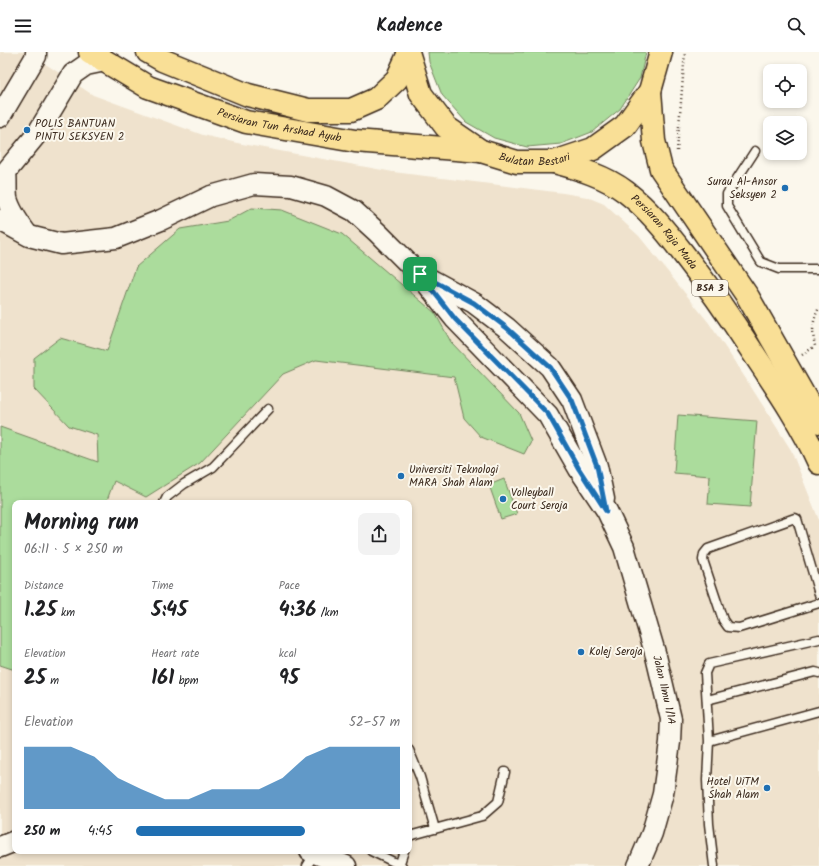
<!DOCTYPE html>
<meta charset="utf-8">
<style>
:root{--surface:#fff;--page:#f2f2f2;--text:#202124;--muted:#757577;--accent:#1f6fb2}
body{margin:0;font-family:Kalam,sans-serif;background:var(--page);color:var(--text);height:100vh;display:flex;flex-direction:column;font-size:15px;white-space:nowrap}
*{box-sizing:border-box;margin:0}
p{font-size:13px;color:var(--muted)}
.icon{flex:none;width:22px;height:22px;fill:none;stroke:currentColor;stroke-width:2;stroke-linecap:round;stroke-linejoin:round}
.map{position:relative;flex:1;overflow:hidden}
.side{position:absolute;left:12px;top:448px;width:400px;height:354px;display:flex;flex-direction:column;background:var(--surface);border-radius:8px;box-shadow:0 2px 6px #0003}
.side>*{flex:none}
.tools{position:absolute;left:763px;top:12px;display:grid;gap:8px}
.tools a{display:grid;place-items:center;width:44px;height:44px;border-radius:8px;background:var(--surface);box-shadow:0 2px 6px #0003;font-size:20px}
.pin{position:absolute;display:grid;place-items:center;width:34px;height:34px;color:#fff;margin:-17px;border-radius:8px;box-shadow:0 2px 6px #0006}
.round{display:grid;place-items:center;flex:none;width:42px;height:42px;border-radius:8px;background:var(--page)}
.headline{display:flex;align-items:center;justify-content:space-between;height:68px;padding:0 12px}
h1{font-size:22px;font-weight:600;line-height:30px}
.figures{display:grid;grid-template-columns:repeat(3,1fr);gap:6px;height:68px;padding:4px 12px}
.figures div{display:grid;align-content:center}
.figures b{font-size:20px;font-weight:600}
.figures small{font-size:11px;font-weight:400}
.figures p{font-size:11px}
.chart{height:112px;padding:8px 12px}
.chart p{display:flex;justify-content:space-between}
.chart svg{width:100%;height:72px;margin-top:4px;fill:var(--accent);opacity:.7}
ul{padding:0 12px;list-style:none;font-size:13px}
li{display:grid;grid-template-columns:64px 48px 1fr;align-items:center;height:30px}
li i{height:10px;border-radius:5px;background:var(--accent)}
header{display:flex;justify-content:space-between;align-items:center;height:52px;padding:0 12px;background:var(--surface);font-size:18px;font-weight:600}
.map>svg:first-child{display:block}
</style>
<header><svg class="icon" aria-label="menu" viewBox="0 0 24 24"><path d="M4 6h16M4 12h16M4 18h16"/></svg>Kadence<svg class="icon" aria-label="search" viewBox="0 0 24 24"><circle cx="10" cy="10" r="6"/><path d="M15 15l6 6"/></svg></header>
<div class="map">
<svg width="819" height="814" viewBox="0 0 819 814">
<rect width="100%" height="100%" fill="#fbf7ec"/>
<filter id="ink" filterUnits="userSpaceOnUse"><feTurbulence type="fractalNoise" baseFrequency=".025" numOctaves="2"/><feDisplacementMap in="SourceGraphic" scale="8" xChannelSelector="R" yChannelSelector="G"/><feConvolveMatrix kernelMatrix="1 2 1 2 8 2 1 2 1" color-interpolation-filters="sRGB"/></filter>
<g filter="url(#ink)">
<!-- built -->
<path fill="#efe2cd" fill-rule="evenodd" d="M 0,0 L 27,0 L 93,43 L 203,83 L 237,91 L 393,120 L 563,141 L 587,145 L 604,152 L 639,184 L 709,271 L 746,327 L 791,398 L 819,468 L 819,814 L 0,814 ZM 15,451 L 409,451 L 409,799 L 15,799 Z"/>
<!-- green -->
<path fill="#abdc9c" stroke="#73835d" d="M 428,0 L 646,0 L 640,26 L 620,57 L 592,80 L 561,92 L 527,95 L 494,86 L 466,70 L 442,43 L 429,10 Z
M 252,156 L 282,158 L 342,182 L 435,261 L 451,290 L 519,361 L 531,389 L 524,402 L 481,385 L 464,366 L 454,325 L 316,308 L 283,322 L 200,411 L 146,445 L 114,429 L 106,451 L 15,451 L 15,618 L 0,613 L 0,375 L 98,410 L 97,383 L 69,374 L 34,337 L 34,306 L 60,286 L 107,299 L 136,215 L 180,177 L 228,169 Z
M 678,363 L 757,369 L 750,455 L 708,452 L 710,424 L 674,421 Z
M 504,427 L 517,462 L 501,467 L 489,433 Z"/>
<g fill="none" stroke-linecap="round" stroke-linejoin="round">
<defs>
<path id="service" d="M 755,99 L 727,142 L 727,154 L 761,210 L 779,217 L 819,217
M 164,451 L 167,445 L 184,432 L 213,415 L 268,357
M 819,542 L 797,467 L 795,466 L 708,497 L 704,502 L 703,508 L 723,568 L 728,575 L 739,576 L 819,551
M 707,648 L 815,620 L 819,621
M 709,689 L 819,659
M 409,698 L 420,725 L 435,777
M 409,785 L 409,784 L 482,764 L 498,750 L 505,720
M 371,799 L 402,814
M 307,814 L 315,801
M 399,814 L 404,799
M 714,814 L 709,772 L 707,728 L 709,689 L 705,621 L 709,612 L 819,587"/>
<g id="tertiary">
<path d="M 0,65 L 36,4 L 36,0"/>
<path d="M 6,120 C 7,128 6,137 7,146 C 10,159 19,171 27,182"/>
<path d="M 0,127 L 37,82 L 73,22 L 86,13 L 105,9"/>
<path id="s1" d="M 0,168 L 29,184 L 61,192 L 116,186 L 161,168 L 211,144 L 254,132 L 291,134 L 326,144 L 354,159 L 378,181 L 420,223 L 455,267 L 548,363 L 579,417 L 607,459 L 624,495 L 656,604 L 671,667 L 670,690 L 663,742 L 652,781 L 638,814"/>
<path d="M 426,225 L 474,251 L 507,276 L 550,315 L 572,348 L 597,414 L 604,447"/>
<path d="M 0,795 L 15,789"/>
<path d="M 310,799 L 346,814"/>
</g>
<g id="primary">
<path id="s2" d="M 90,0 L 148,35 L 246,70 L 355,89 L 481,99"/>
<path d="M 148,0 L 162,8 L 248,43 L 308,58 L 351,58 L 376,47 L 397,27 L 408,3"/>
<path id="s3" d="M 408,0 L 421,42 L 446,75 L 481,99 L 517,110 L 554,110 L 593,97 L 625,74 L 650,39 L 661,0"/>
<path d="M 650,39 L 654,89 L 661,117 L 748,245 L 819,370"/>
<path id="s4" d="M 554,110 C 580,117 605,124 626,140 C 648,157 665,178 682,200 C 707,232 730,265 752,299 C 776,335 801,371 819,411"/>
</g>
</defs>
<!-- service casing -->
<use href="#service" stroke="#3b2a1e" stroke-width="11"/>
<!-- tertiary casing -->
<use href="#tertiary" stroke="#3b2a1e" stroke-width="23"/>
<!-- primary casing -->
<use href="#primary" stroke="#3b2a1e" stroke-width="25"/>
<!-- path -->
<path stroke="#3b2a1e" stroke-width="2.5" stroke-dasharray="1 3" stroke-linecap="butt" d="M 677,99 L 685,0
M 802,303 L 815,294 C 812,280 812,269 819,256"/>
<!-- service -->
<use href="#service" stroke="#fbf7ec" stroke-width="8"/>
<!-- tertiary -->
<use href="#tertiary" stroke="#fbf7ec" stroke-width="20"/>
<!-- primary -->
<use href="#primary" stroke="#f9df96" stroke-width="22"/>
</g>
</g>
<g fill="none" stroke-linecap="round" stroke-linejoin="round" filter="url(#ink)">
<defs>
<path id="route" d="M 420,222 L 474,251 L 507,276 L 550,315 L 572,348 L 597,414 L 606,459 L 579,417 L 548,362 L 455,267 Z"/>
</defs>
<!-- route casing -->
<use href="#route" stroke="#fff" stroke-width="8"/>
<!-- route -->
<use href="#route" stroke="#1f6fb2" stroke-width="5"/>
</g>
<!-- markers -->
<g fill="#1f6fb2" stroke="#fbf7ec" stroke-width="1.5">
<circle cx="27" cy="78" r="4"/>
<circle cx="785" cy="136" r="4"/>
<circle cx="401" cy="424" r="4"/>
<circle cx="503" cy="447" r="4"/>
<circle cx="581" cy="600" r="4"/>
<circle cx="767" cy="736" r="4"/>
</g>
<g text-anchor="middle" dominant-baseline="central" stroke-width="4" stroke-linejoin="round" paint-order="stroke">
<!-- shield labels -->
<rect fill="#fbf7ec" stroke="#75685c" stroke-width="1" x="692" y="228" width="36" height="16" rx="3"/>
<g font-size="10" font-weight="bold" fill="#3b2a1e">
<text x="710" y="236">BSA 3</text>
</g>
<!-- poi labels -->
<g font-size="11" fill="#3b2a1e" stroke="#fbf7ec" text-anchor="start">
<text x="35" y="72">POLIS BANTUAN<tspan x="35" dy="13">PINTU SEKSYEN 2</tspan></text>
<text x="777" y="130" text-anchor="end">Surau Al-Ansor<tspan x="777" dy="13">Seksyen 2</tspan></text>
<text x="409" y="418">Universiti Teknologi<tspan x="409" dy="13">MARA Shah Alam</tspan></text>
<text x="511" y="441">Volleyball<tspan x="511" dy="13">Court Seroja</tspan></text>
<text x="589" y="600">Kolej Seroja</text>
<text x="759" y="730" text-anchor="end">Hotel UiTM<tspan x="759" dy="13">Shah Alam</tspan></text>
</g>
<!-- street labels -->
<g font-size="11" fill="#3b2a1e" stroke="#fbf7ec">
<text stroke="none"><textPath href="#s2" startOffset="205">Persiaran Tun Arshad Ayub</textPath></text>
<text stroke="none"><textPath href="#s3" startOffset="183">Bulatan Bestari</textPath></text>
<text stroke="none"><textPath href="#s4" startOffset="134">Persiaran Raja Muda</textPath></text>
<text stroke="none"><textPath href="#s1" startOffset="958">Jalan Ilmu 1/1A</textPath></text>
</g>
</g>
</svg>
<div class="tools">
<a><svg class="icon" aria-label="locate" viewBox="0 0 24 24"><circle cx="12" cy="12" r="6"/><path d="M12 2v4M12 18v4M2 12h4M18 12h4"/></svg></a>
<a><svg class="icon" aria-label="layers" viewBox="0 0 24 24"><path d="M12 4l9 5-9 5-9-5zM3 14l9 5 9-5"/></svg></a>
</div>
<div class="pin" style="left:420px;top:222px;background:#1e9e55"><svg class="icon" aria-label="arrive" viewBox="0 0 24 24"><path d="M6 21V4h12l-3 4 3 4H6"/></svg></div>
<section class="side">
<div class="headline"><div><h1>Morning run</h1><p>06:11 · 5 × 250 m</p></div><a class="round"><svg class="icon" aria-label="share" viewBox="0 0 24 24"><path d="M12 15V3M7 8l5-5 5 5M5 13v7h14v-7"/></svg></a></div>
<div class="figures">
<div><p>Distance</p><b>1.25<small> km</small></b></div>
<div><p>Time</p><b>5:45</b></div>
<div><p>Pace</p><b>4:36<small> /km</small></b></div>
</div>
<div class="figures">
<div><p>Elevation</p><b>25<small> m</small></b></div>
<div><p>Heart rate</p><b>161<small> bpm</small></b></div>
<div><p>kcal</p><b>95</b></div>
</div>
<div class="chart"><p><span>Elevation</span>52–57 m</p>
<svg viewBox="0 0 160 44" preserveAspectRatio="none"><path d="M0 44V6L10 6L20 6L30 12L40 25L50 32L60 38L70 38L80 32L90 32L100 32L110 25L120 12L130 6L140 6L150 6L160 6V44z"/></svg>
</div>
<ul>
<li><b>250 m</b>4:45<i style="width:64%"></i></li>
</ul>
</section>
</div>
